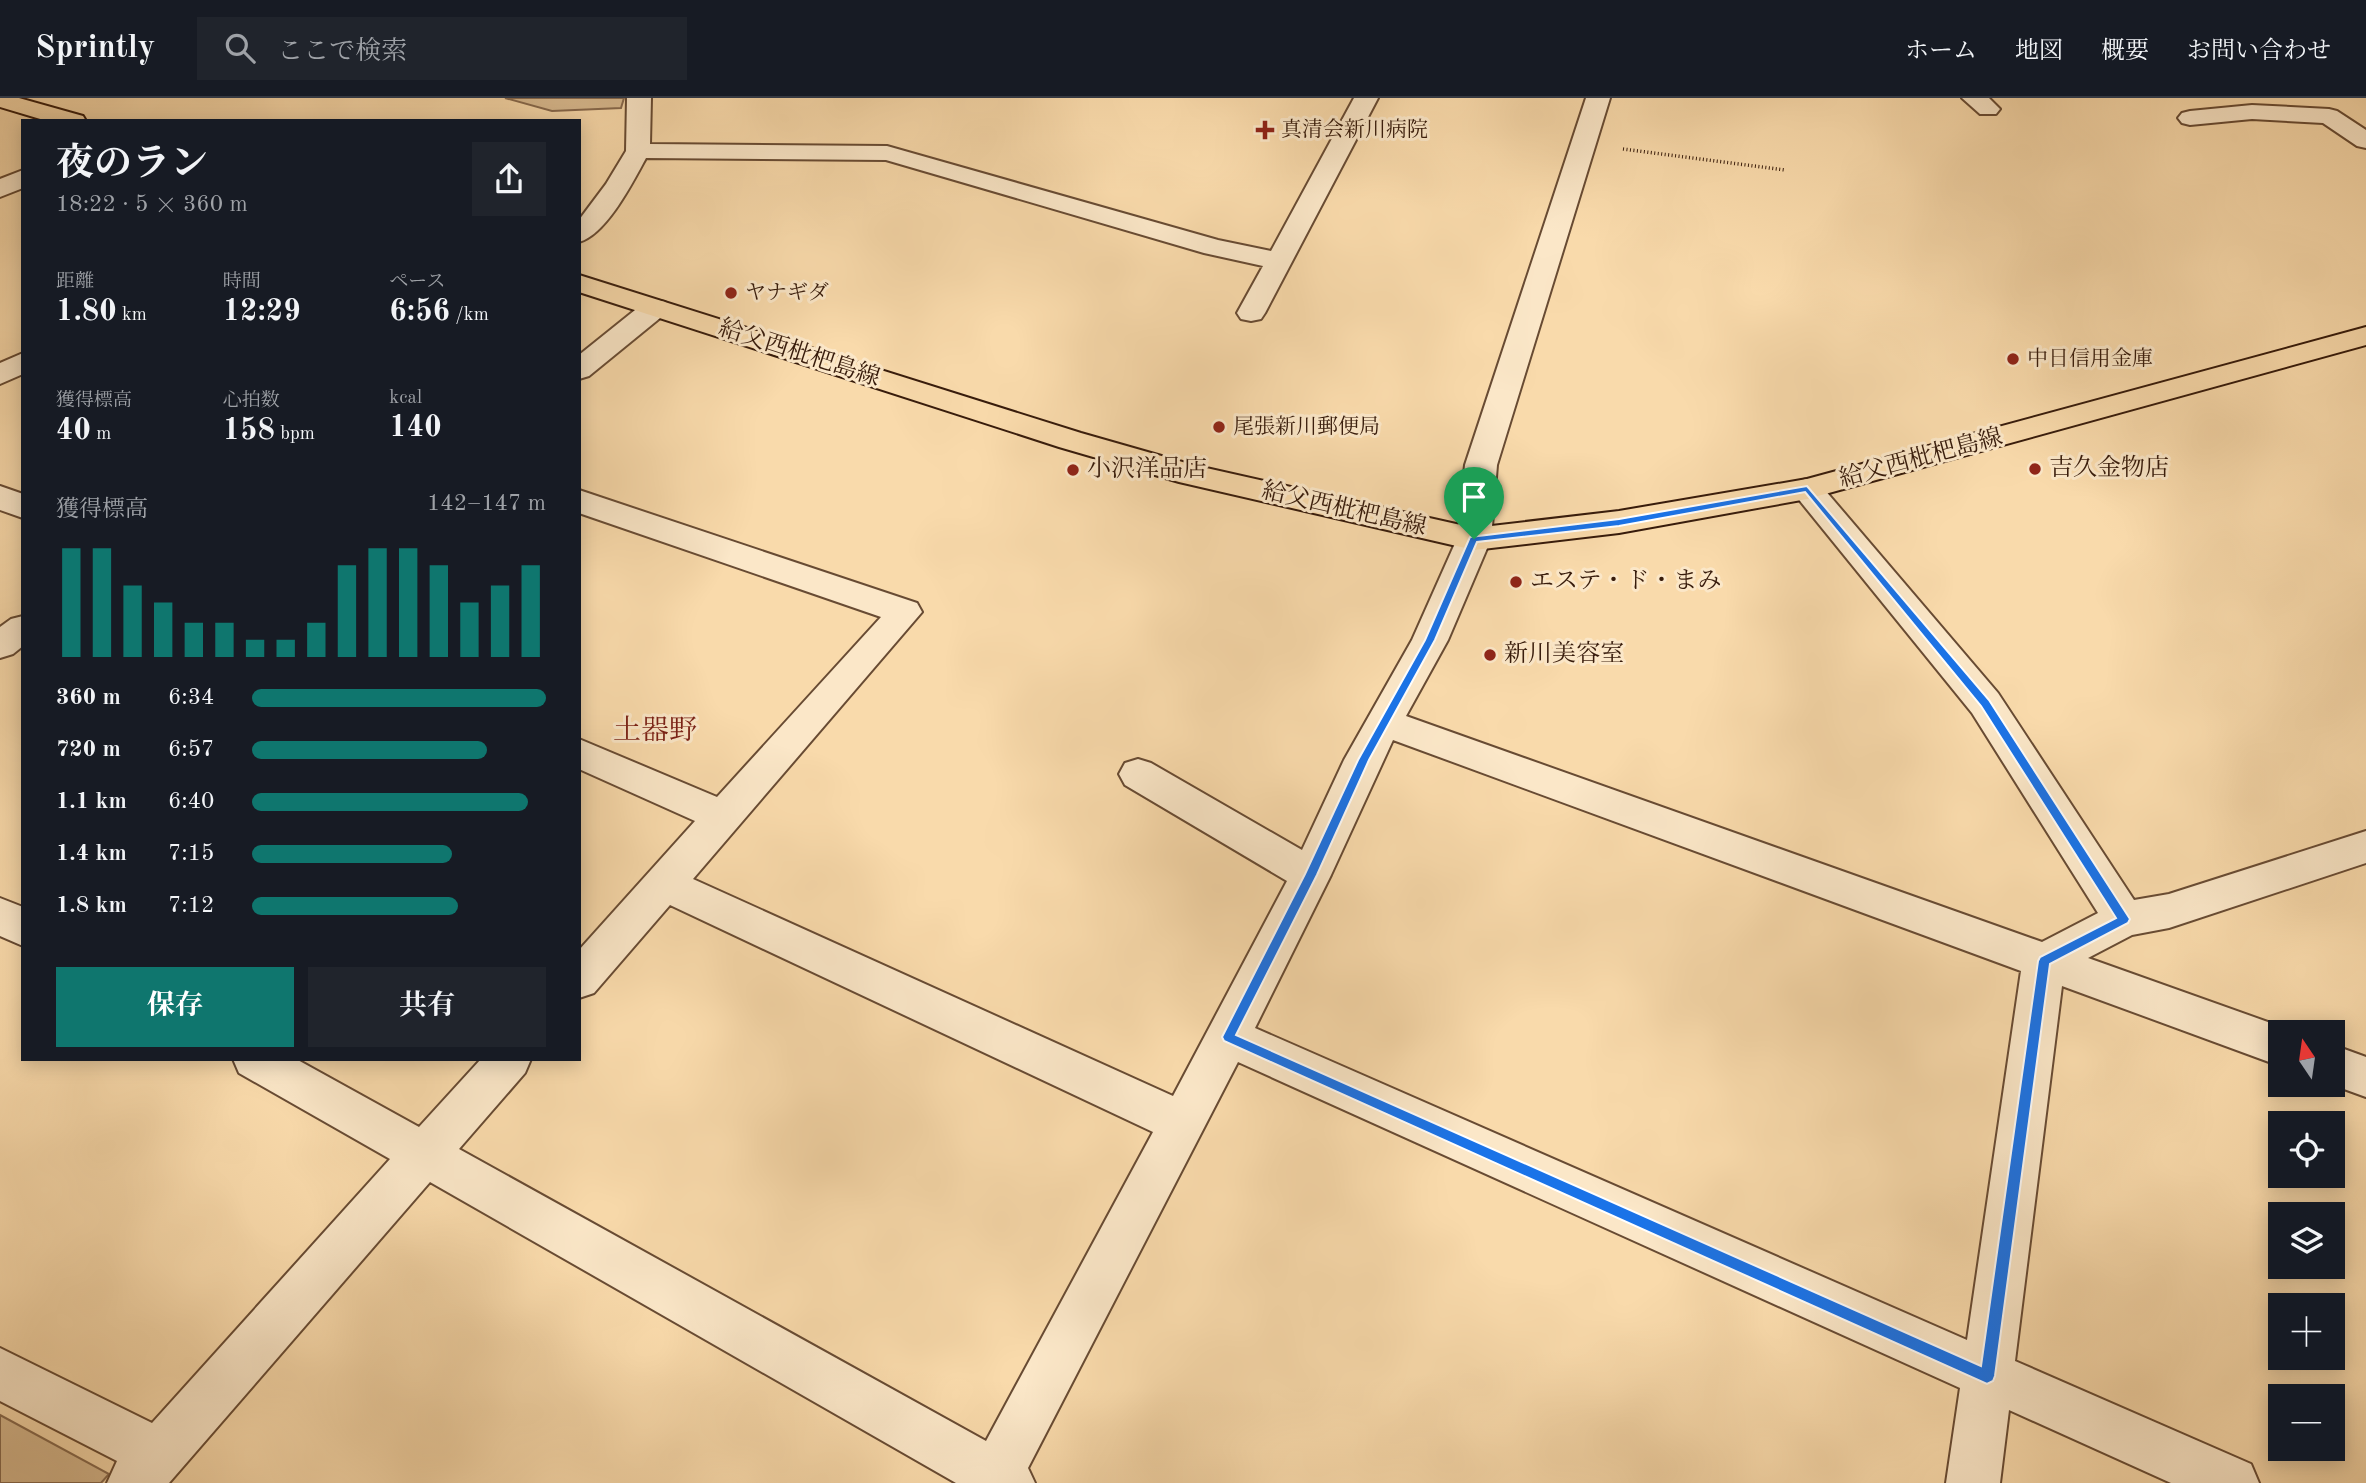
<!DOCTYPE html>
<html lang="ja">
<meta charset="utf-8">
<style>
:root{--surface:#171b24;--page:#20242c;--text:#f1f3f6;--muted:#9ea1a6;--line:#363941;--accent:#0f766e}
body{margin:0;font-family:"Old Standard TT","Noto Serif JP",serif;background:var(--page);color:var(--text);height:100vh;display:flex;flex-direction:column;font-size:26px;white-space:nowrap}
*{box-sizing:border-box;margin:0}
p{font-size:23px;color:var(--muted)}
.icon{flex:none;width:38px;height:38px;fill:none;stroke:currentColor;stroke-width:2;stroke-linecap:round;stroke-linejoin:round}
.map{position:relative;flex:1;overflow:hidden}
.details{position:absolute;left:21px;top:21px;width:560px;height:942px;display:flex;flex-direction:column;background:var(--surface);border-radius:0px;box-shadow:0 4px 18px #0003}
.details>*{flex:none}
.needle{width:46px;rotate:347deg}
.fabs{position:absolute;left:2268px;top:922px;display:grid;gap:14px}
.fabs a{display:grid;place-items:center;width:77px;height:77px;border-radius:0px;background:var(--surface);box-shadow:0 4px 18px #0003;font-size:35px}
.pin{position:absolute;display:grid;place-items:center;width:60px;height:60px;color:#fff;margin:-72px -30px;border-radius:50% 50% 50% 0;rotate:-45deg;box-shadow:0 0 7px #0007}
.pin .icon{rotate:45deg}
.round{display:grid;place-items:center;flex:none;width:74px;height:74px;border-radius:0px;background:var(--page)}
.overview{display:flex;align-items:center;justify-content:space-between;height:119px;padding:0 35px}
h1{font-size:38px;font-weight:700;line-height:52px}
.figures{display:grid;grid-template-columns:repeat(3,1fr);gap:10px;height:119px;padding:7px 35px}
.figures div{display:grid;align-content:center}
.figures b{font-size:30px;font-weight:700}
.figures small{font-size:19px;font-weight:400}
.figures p{font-size:19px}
.chart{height:196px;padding:14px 35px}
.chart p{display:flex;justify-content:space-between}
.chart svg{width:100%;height:126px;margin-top:7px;stroke:var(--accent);stroke-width:6}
.cta{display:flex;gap:14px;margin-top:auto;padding:14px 35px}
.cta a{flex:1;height:80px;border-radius:0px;background:var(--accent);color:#fff;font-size:28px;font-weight:700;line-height:80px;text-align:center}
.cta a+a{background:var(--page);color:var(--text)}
ul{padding:0 35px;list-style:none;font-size:23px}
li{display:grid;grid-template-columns:112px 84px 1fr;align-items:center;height:52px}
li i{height:18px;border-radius:9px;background:var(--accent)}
header{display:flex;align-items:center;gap:42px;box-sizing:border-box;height:98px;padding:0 35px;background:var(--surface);border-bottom:2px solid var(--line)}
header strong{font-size:33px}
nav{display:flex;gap:38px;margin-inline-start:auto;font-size:24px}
.search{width:490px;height:63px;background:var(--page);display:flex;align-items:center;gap:18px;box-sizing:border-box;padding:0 24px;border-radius:0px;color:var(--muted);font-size:26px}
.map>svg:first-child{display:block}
</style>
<header>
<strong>Sprintly</strong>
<div class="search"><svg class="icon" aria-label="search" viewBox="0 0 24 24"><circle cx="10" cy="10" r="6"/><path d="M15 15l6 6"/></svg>ここで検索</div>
<nav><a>ホーム</a><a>地図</a><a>概要</a><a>お問い合わせ</a></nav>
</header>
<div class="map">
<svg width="2366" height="1385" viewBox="0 0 2366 1385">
<rect width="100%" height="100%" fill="#f9daab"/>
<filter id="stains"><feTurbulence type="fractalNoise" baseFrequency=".00286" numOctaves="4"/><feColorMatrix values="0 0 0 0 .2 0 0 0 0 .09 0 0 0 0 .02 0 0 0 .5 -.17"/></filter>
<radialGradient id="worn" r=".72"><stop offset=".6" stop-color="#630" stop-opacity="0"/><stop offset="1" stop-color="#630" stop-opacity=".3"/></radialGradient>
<!-- green -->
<path fill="#d8ba90" stroke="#886a4e" stroke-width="2" d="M 505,0 L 624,0 L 621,10 L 552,13 Z
M 0,1317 L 109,1376 L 101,1385 L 0,1385 Z"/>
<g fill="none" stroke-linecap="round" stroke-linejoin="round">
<defs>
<path id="minor" d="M 627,0 L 651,0 L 650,46 L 887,48 L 1218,142 L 1271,153 L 1354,0 L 1378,0 L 1265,215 L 1261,221 L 1251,223 L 1241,221 L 1237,215 L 1263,168 L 1204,155 L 886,62 L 646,60 C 633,84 606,137 579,144 L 579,122 L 606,86 L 626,53 Z
M 1586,0 L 1610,0 L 1497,367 L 1491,441 L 1448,542 L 1406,618 L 2042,844 L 2098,815 L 1972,615 L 1796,398 L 1791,391 L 1796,384 L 1807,381 L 1818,384 L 1998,595 L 2134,802 L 2169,796 L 2366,733 L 2366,765 L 2169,830 L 2132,837 L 2088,860 L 2296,934 L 2280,934 L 2280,968 L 2062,888 L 2015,1263 L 2251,1366 L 2259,1385 L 2171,1385 L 2009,1312 L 2000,1385 L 1946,1385 L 1960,1290 L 1238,964 L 1028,1370 L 1035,1385 L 956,1385 L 430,1084 L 169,1385 L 107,1385 L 117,1363 L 0,1303 L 0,1250 L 152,1325 L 390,1061 L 239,975 L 233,961 L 296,961 L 419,1029 L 481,961 L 531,961 L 525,975 L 459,1051 L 986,1343 L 1153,1034 L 670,807 L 594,895 L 579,900 L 579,852 L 695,723 L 579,671 L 579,641 L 717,699 L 881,519 L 579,415 L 579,392 L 917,505 L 922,514 L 693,781 L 1173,998 L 1287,783 L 1125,687 L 1119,676 L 1125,665 L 1138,661 L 1151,665 L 1302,752 L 1344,662 L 1412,542 L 1457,441 L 1465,367 ZM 1393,642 L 2021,873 L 1967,1242 L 1255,930 L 1331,777 Z
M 1962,0 L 1989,0 L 2000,11 L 1996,16 L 1980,16 Z
M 2252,7 L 2329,11 L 2337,13 L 2366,32 L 2366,50 L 2357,48 L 2323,25 L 2252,21 L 2190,27 L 2182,25 L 2178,20 L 2182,15 L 2190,13 Z
M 23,72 L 23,90 L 0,99 L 0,81 Z
M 655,202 L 665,204 L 669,210 L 665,216 L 589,278 L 579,281 L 579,257 L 645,204 Z
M 23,255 L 23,276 L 0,286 L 0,265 Z
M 0,388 L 23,396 L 23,420 L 0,412 Z
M 23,518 L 23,548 L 13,556 L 0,560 L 0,529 L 11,521 Z
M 0,800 L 23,809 L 23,848 L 0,838 Z
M 2333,947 L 2366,959 L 2366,999 L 2333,987 Z"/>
<path id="major" d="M 0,0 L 19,0 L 83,18 L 86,23 L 47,23 L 0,9 Z
M 579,177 L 1081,335 L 1193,367 L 1474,430 L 1619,413 L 1807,381 L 2366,229 L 2366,247 L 1807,401 L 1619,435 L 1474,452 L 1179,384 L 1059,349 L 579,194 Z"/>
</defs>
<!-- minor casing -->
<use href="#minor" stroke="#684b33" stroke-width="4"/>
<!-- major casing -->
<use href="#major" stroke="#371b0b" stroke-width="4"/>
<!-- path -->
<path stroke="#371b0b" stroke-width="3.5" stroke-dasharray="1 2.5" stroke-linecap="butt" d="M 1623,51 L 1785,72"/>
<!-- minor -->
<use href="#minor" fill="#fbe7c8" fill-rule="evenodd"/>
<!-- major -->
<use href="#major" fill="#f9daab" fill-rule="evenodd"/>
</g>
<!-- route -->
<path fill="#1a73e8" stroke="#fff" stroke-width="2" fill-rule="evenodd" d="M 1807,388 L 1989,602 L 2130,821 L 2128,825 L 2050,866 L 1995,1278 L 1993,1283 L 1987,1286 L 1224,943 L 1222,939 L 1305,776 L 1358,662 L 1425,542 L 1470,439 L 1619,421 ZM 1805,394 L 1981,608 L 2116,820 L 2040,859 L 2038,863 L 1981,1268 L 1236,937 L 1317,777 L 1369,662 L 1435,542 L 1477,444 L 1619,428 Z"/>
<!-- markers -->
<g fill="#8f2418" stroke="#fbe7c8" stroke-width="2.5">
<path d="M1261.5 21.5h7v7h7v7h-7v7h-7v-7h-7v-7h7z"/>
<circle cx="731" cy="195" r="7"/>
<circle cx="2013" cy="261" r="7"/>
<circle cx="1219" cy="329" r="7"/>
<circle cx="2035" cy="371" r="7"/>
<circle cx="1073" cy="372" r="7"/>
<circle cx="1516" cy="484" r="7"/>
<circle cx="1490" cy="557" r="7"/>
</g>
<g text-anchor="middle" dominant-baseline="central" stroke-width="6" stroke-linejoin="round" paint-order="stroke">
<!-- far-poi labels -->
<g font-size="21" fill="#371b0b" stroke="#fbe7c8" text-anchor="start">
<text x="1281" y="32">真清会新川病院</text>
<text x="745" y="195">ヤナギダ</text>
<text x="2027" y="261">中日信用金庫</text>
<text x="1233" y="329">尾張新川郵便局</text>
</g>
<!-- street labels -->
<g font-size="24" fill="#371b0b" stroke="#fbe7c8">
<text transform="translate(799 256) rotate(18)">給父西枇杷島線</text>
<text transform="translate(1921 361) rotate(-15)">給父西枇杷島線</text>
<text transform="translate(1344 412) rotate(13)">給父西枇杷島線</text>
</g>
<!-- poi labels -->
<g font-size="24" fill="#371b0b" stroke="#fbe7c8" text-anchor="start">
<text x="2049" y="371">吉久金物店</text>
<text x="1087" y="372">小沢洋品店</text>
<text x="1530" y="484">エステ・ド・まみ</text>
<text x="1504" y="557">新川美容室</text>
</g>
<!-- quarter labels -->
<g font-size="28" fill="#7a1f14" stroke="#fbe7c8">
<text x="655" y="634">土器野</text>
</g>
</g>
<rect width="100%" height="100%" filter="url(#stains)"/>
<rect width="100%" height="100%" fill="url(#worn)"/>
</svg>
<div class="fabs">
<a><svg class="needle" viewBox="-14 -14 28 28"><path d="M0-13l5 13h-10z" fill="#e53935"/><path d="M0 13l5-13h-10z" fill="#9ea1a6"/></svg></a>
<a><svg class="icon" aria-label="locate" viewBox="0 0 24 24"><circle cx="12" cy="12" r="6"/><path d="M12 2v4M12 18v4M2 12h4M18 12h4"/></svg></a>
<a><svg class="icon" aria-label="layers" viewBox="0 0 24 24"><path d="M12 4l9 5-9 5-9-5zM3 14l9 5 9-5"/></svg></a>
<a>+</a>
<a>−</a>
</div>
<div class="pin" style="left:1474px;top:441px;background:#1e9e55"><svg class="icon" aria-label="arrive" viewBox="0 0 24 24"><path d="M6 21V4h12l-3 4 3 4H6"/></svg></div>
<section class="details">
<div class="overview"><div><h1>夜のラン</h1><p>18:22 · 5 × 360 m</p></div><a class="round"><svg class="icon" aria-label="share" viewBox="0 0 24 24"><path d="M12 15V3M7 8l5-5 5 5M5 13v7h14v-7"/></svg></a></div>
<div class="figures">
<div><p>距離</p><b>1.80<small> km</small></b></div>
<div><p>時間</p><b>12:29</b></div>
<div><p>ペース</p><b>6:56<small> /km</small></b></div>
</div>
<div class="figures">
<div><p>獲得標高</p><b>40<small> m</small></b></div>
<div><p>心拍数</p><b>158<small> bpm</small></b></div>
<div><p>kcal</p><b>140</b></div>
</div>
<div class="chart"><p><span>獲得標高</span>142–147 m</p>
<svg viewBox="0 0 160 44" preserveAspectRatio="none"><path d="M5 44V6M15 44V6M25 44V19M35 44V25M45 44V32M55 44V32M65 44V38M75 44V38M85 44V32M95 44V12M105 44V6M115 44V6M125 44V12M135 44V25M145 44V19M155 44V12"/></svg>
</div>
<ul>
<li><b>360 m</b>6:34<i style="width:100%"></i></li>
<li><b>720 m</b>6:57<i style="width:80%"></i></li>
<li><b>1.1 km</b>6:40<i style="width:94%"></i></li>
<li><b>1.4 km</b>7:15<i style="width:68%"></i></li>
<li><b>1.8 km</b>7:12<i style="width:70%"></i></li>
</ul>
<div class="cta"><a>保存</a><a>共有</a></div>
</section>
</div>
